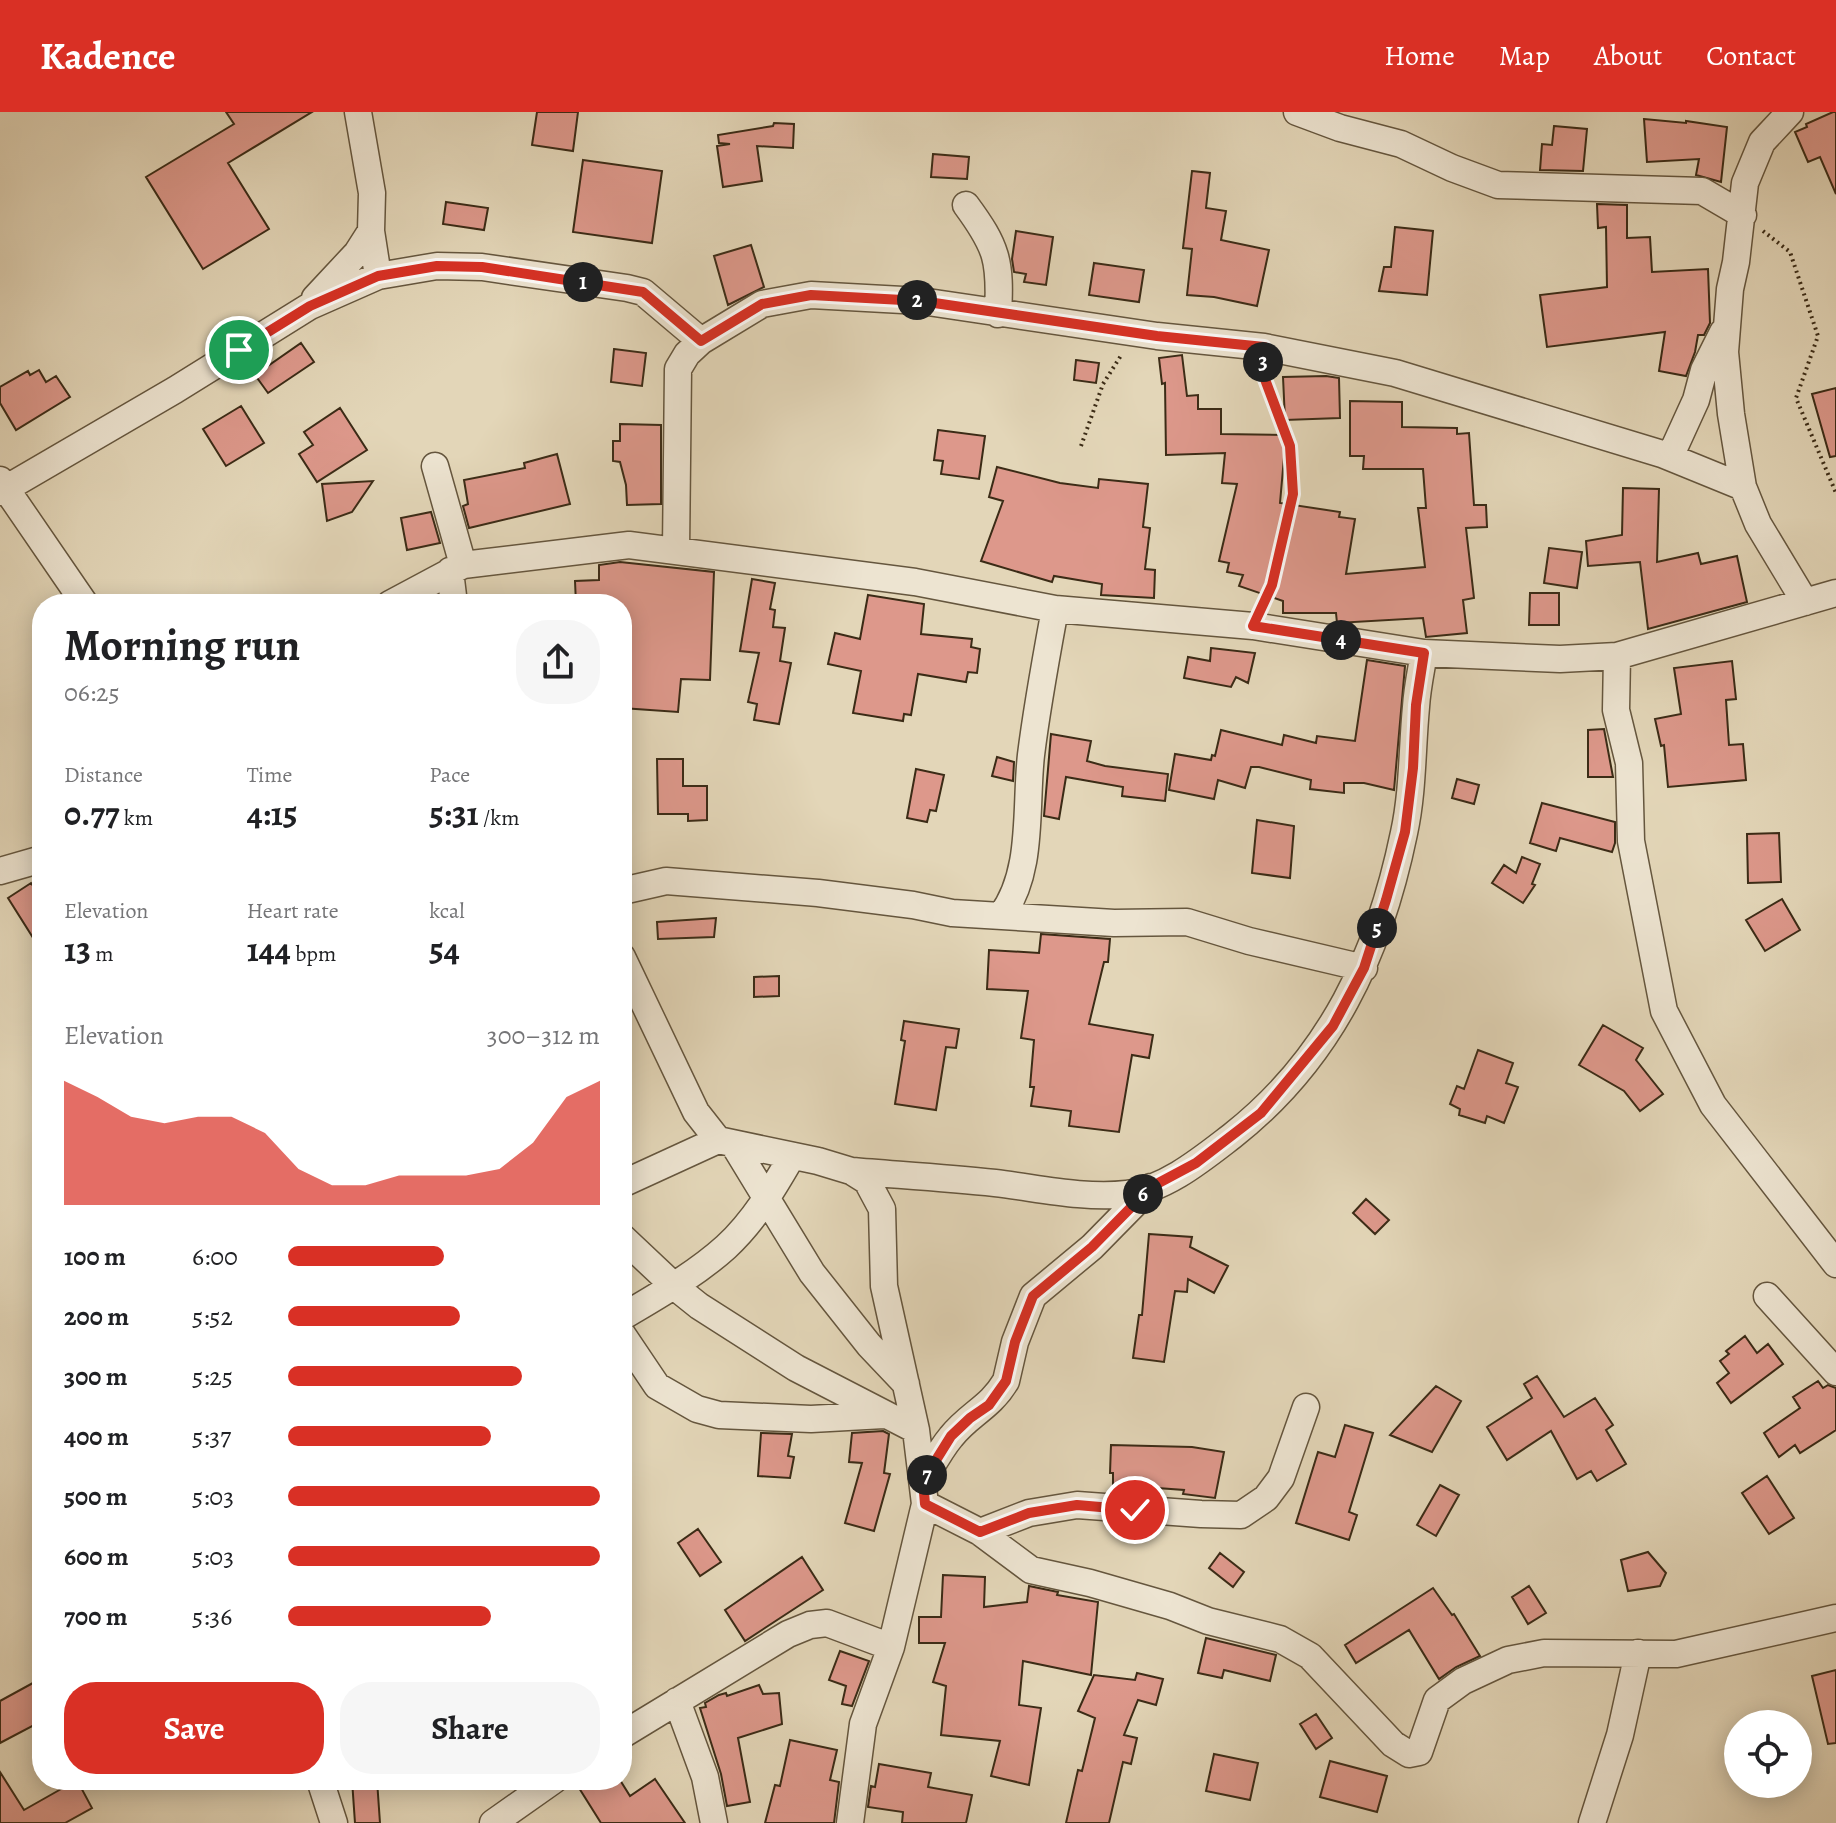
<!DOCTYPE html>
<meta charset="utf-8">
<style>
:root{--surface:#fff;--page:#f6f6f6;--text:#202124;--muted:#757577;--accent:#d93025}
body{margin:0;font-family:Alegreya,serif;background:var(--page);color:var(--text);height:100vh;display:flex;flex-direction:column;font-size:30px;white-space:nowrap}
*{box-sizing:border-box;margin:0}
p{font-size:26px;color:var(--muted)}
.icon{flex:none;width:44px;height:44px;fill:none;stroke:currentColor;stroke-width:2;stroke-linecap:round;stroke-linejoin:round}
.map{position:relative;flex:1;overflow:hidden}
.sheet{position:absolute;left:32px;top:482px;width:600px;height:1196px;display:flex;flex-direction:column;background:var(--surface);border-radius:32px;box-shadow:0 4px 20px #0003}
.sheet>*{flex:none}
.tools{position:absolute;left:1724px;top:1598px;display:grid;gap:16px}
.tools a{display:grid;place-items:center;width:88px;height:88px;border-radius:50%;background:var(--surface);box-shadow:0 4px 20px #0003;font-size:40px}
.pin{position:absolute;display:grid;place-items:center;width:68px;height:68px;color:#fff;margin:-34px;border:4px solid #fff;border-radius:50%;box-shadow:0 2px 8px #0007}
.km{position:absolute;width:40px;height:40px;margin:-20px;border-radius:50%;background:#222;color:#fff;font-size:22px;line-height:40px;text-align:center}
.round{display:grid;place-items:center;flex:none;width:84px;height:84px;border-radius:32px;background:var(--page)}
.head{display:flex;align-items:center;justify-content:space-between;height:136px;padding:0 32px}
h1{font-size:44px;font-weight:700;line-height:60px}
.metrics{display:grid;grid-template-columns:repeat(3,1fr);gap:12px;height:136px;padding:8px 32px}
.metrics div{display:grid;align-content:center}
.metrics b{font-size:34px;font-weight:700}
.metrics small{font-size:22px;font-weight:400}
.metrics p{font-size:22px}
.chart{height:224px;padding:16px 32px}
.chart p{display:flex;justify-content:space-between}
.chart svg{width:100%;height:144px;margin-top:8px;fill:var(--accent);opacity:.7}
.button{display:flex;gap:16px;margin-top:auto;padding:16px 32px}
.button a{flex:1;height:92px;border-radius:32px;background:var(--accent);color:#fff;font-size:32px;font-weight:700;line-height:92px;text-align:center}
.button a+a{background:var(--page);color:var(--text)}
ul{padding:0 32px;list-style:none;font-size:26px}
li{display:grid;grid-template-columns:128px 96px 1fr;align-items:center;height:60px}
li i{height:20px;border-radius:10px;background:var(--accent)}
header{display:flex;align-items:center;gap:48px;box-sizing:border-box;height:112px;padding:0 40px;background:var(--accent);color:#fff}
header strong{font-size:38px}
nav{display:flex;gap:44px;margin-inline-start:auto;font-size:28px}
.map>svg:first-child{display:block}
</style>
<header>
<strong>Kadence</strong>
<nav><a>Home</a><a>Map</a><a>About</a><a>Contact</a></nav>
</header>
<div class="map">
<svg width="1836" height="1711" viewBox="0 0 1836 1711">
<rect width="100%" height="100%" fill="#e3d6b8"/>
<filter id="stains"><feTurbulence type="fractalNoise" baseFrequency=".0025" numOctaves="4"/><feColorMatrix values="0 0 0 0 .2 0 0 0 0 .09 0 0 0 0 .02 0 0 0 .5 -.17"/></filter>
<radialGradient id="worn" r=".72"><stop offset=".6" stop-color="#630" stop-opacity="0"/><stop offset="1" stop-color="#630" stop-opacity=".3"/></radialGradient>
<!-- building -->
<path fill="#dd988b" stroke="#3b2b16" stroke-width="2" d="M 226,0 L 312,0 L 228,51 L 269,117 L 203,157 L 146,65 L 234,12 Z
M 537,0 L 578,0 L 573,39 L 532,33 Z
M 1833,0 L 1836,0 L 1836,82 L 1820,45 L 1808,50 L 1795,20 L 1807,15 L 1806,12 Z
M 1644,7 L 1686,11 L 1686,9 L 1727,15 L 1721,70 L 1696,63 L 1699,47 L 1647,50 Z
M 774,11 L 794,12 L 793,36 L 757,34 L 762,69 L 723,75 L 717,34 L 730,32 L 719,31 L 718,23 L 773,14 Z
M 1554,14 L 1587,17 L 1583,59 L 1540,58 L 1542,32 L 1552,33 Z
M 933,42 L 969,45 L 967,67 L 931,65 Z
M 583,48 L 662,59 L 652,131 L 573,120 Z
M 1192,59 L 1210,61 L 1206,96 L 1226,99 L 1221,128 L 1269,138 L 1257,194 L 1214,185 L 1187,183 L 1192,137 L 1183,136 Z
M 446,90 L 488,96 L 484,118 L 443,112 Z
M 1597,92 L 1627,93 L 1627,126 L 1650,125 L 1652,160 L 1708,157 L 1710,211 L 1704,223 L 1698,223 L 1695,240 L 1686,264 L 1659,259 L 1665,220 L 1547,235 L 1540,183 L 1607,175 L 1606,115 L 1598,116 Z
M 1395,115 L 1433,119 L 1427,183 L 1379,179 L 1384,155 L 1391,155 Z
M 1016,119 L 1053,125 L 1046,173 L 1024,170 L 1026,162 L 1014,160 L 1012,147 Z
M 751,133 L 764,175 L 728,193 L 714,144 Z
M 1094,151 L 1144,158 L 1139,190 L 1089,183 Z
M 301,231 L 314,250 L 268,281 L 255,263 Z
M 614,237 L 646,241 L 642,274 L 611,270 Z
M 1182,243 L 1187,284 L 1198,283 L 1198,297 L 1221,297 L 1221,322 L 1286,323 L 1280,391 L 1340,400 L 1339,405 L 1355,407 L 1346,462 L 1425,455 L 1418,396 L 1426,396 L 1423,357 L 1363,357 L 1364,344 L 1350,344 L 1350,289 L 1402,290 L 1402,315 L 1457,316 L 1457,322 L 1469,321 L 1474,393 L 1486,393 L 1487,415 L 1466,416 L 1474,486 L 1463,488 L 1467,521 L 1426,525 L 1423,506 L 1337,511 L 1336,501 L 1283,501 L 1283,489 L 1239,474 L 1243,463 L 1227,460 L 1229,451 L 1219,449 L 1237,372 L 1222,371 L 1225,341 L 1166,343 L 1165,271 L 1162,272 L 1159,246 Z
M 1076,248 L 1099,251 L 1096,271 L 1074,268 Z
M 39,258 L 46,270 L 56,264 L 70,285 L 16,318 L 0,291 L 0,275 L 28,259 L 30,263 Z
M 1326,264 L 1339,266 L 1340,306 L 1285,308 L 1283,265 Z
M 1836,276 L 1836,344 L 1830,345 L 1812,282 Z
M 241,294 L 264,331 L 226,354 L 203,317 Z
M 340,296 L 367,338 L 317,370 L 299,342 L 313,333 L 304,320 Z
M 620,312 L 661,313 L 661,392 L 627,393 L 626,373 L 620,350 L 613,349 L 613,329 L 620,329 Z
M 938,318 L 985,324 L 979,367 L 941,362 L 943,349 L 934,348 Z
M 557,342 L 570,392 L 469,416 L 463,394 L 468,392 L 464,368 L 525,356 L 524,351 Z
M 997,355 L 1060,371 L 1098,376 L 1099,367 L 1148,372 L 1143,415 L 1150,416 L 1145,457 L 1155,458 L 1154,486 L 1101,483 L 1102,472 L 1054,464 L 1052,470 L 981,449 L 1003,389 L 989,385 Z
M 373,369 L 352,400 L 327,409 L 322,372 Z
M 1623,376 L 1659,377 L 1657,450 L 1698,441 L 1701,452 L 1737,444 L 1747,490 L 1648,517 L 1640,450 L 1588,454 L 1586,429 L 1622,423 Z
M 431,400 L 440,431 L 407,438 L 401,406 Z
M 1549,436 L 1582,440 L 1577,476 L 1544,471 Z
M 620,450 L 714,460 L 710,568 L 681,567 L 678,600 L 622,596 L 622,492 L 576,492 L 575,469 L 599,468 L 599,453 Z
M 752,467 L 775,471 L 770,497 L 775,498 L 773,515 L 785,516 L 780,549 L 791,551 L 779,612 L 754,608 L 757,592 L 748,590 L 759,541 L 740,539 Z
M 1530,481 L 1559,481 L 1559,513 L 1529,513 Z
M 868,483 L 924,492 L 921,522 L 972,527 L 971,535 L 980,537 L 977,561 L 968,560 L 966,570 L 918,562 L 911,603 L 904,602 L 903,609 L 853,601 L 861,559 L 828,552 L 835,521 L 860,527 Z
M 1211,536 L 1255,541 L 1248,571 L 1236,565 L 1231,575 L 1184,566 L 1188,545 L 1210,549 Z
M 1367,548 L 1405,554 L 1394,678 L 1364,671 L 1344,671 L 1344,681 L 1310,677 L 1311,668 L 1259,655 L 1251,655 L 1245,676 L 1218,668 L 1214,687 L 1169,678 L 1175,642 L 1211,648 L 1212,643 L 1215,644 L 1221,618 L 1282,633 L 1284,623 L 1316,631 L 1317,624 L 1355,629 Z
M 1732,549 L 1736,587 L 1726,588 L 1729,633 L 1743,632 L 1746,668 L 1668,675 L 1664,633 L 1661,634 L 1655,607 L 1681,602 L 1674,556 Z
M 1604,617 L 1613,665 L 1588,665 L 1588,618 Z
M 1051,622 L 1091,629 L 1087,649 L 1105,654 L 1168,662 L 1165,689 L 1122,684 L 1123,675 L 1066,665 L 1059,707 L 1044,704 Z
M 997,645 L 1014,650 L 1013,669 L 992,664 Z
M 657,647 L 683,647 L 683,674 L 707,674 L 707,708 L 688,709 L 688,702 L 658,702 Z
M 916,657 L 944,663 L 936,699 L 930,698 L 927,710 L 907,706 Z
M 1457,667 L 1479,673 L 1474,692 L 1452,686 Z
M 1542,691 L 1615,710 L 1615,731 L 1612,740 L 1560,726 L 1556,739 L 1530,731 Z
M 1257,708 L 1294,714 L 1290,766 L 1252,761 Z
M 1779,721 L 1781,770 L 1748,771 L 1747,722 Z
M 1522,745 L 1540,752 L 1532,772 L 1535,773 L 1523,791 L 1492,771 L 1504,753 L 1516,761 Z
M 31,771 L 42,787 L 42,840 L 8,786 Z
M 1782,787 L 1800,818 L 1765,839 L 1746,808 Z
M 716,806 L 714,825 L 658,827 L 657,810 Z
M 1041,822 L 1110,827 L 1108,850 L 1104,850 L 1089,912 L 1153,923 L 1149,946 L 1132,943 L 1119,1020 L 1069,1014 L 1071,999 L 1031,994 L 1034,975 L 1030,975 L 1034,928 L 1021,926 L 1028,879 L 987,877 L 989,838 L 1039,841 Z
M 779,864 L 779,884 L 754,885 L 754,865 Z
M 904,909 L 959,917 L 956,936 L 946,935 L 936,998 L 895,992 L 905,929 L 901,928 Z
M 1603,913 L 1643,936 L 1636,948 L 1663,982 L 1640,999 L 1624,979 L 1579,953 Z
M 1478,938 L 1513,951 L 1506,971 L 1518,975 L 1504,1011 L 1487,1004 L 1485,1011 L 1459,1003 L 1460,997 L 1450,992 L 1457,974 L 1464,977 Z
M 1366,1087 L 1389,1108 L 1375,1122 L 1353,1101 Z
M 1149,1122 L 1192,1125 L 1190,1135 L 1228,1154 L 1214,1181 L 1188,1167 L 1187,1180 L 1175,1179 L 1164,1250 L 1133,1246 L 1139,1203 L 1142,1203 Z
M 1745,1224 L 1757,1241 L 1768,1232 L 1783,1252 L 1731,1291 L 1717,1271 L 1729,1261 L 1720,1249 L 1729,1242 L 1726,1239 Z
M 1537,1264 L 1564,1305 L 1595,1286 L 1613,1313 L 1606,1318 L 1626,1352 L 1597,1369 L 1591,1359 L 1577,1367 L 1551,1319 L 1507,1348 L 1487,1315 L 1532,1286 L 1524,1272 Z
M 1818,1269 L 1823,1276 L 1828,1273 L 1836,1276 L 1836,1318 L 1800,1341 L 1795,1333 L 1779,1345 L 1764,1321 L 1800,1296 L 1793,1285 Z
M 1436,1274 L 1461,1289 L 1432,1340 L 1390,1323 Z
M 1345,1313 L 1373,1321 L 1349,1400 L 1357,1403 L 1349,1428 L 1296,1411 L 1318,1340 L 1335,1345 Z
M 883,1319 L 889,1322 L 884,1361 L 890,1362 L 874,1419 L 845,1411 L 862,1351 L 849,1350 L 852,1321 Z
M 761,1321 L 792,1322 L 788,1344 L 794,1345 L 790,1366 L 758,1364 Z
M 1111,1333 L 1192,1335 L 1224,1340 L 1215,1386 L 1183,1382 L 1184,1378 L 1157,1376 L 1135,1374 L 1134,1380 L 1113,1379 L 1113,1361 L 1110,1361 Z
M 1767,1364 L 1794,1406 L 1769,1422 L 1742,1381 Z
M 1440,1373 L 1459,1383 L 1436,1424 L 1417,1413 Z
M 698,1417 L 721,1450 L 700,1464 L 678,1431 Z
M 1648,1440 L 1666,1461 L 1660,1474 L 1628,1479 L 1621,1448 Z
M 1220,1441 L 1244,1460 L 1233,1475 L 1209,1456 Z
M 802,1445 L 823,1478 L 745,1529 L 725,1498 Z
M 943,1463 L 985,1465 L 984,1495 L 1027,1490 L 1029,1474 L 1058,1480 L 1057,1483 L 1098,1490 L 1091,1563 L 1023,1549 L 1019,1593 L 1041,1596 L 1029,1673 L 991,1664 L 1000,1629 L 941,1623 L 946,1574 L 933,1570 L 945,1531 L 919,1531 L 919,1505 L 941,1505 Z
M 1529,1474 L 1546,1501 L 1528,1512 L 1512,1485 Z
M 1433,1476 L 1452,1503 L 1454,1502 L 1480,1544 L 1456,1555 L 1439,1567 L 1409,1518 L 1356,1551 L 1345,1533 Z
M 1206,1526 L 1276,1543 L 1270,1569 L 1224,1558 L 1222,1566 L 1198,1561 Z
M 840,1539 L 869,1549 L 852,1594 L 842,1592 L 846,1574 L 829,1568 Z
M 1836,1558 L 1836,1631 L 1828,1632 L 1812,1564 Z
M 1137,1561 L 1163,1567 L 1156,1593 L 1138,1588 L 1124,1623 L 1137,1626 L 1131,1652 L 1123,1650 L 1109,1711 L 1066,1711 L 1078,1658 L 1082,1659 L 1095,1606 L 1078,1599 L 1094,1563 L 1135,1568 Z
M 42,1566 L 42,1609 L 0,1631 L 0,1589 Z
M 759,1573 L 763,1582 L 779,1581 L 782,1612 L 738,1626 L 750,1690 L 727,1694 L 721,1662 L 700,1596 L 706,1595 L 705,1591 L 719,1583 L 726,1581 L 727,1584 Z
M 1316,1602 L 1332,1626 L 1316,1637 L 1300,1612 Z
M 790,1628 L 837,1638 L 830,1668 L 839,1670 L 834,1711 L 765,1711 L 775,1673 L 780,1674 Z
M 1214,1642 L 1258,1651 L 1250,1688 L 1206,1679 Z
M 1330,1649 L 1387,1664 L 1377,1700 L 1320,1685 Z
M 879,1652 L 931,1661 L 928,1675 L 972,1683 L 966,1711 L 902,1711 L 903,1700 L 868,1695 L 871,1674 L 875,1675 Z
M 0,1660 L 24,1698 L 77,1668 L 92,1696 L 65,1711 L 0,1711 Z
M 655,1667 L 685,1711 L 601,1711 L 574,1668 L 620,1668 L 630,1684 Z
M 352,1668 L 377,1668 L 380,1711 L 355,1711 Z"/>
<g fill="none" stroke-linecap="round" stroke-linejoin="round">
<defs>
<path id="minor" d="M 358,0 L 372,81 L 371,119 L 378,164
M 1297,0 L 1340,16 L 1401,32 L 1452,56 L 1498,73 L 1702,79 L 1743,103
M 1790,0 L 1762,30 L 1745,71 L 1736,150 L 1730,177 L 1725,240 L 1731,302 L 1743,375 L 1758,412 L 1805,490
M 966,93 C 997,135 1001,149 998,202
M 315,186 L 357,141 L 371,119
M 1670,345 L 1696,288 L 1704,258 L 1723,220
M 435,354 L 463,453
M 0,368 L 85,492
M 0,380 L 175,278 L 310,194 L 378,164 L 437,154 L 482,155 L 627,176 L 643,180 L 701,229
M 676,438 L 678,257 L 687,242 L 701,229 L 762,192 L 811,183 L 921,189 L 1157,224 L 1264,235 L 1395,261 L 1662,342 L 1743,375
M 450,459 L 454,492
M 390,492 L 463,453 L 629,433 L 915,470 L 1055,497 L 1253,514 L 1424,541 L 1560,547 L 1617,544 L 1836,481
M 1617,544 L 1616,598 L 1629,651 L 1631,729 L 1664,899 L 1713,993 L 1836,1152
M 0,759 L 42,747
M 622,779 L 666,769 L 818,781 L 913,793 L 952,801 L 1114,811 L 1187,810 L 1249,829 L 1364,856
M 1001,804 C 1034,760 1025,696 1031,643 C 1037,594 1046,546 1055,497
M 622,845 L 696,1000 L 718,1028 L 818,1049 L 851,1059 L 867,1069 L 882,1097 L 884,1174 L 916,1318 L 925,1392 L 891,1535 L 863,1612 L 850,1711
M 734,1033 L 812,1161 L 869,1233 L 906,1272
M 851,1059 C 899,1063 947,1066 995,1071 C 1038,1076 1084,1087 1127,1082 C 1166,1077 1202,1047 1232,1024 C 1331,946 1379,842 1404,721 C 1413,680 1412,637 1416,595 C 1417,577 1421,559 1424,541
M 622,1072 L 718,1028
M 622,1125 L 674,1174 L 699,1194 L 796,1256 L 916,1318
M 1767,1184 L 1836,1260
M 622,1205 C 657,1184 695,1163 726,1135 C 754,1109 773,1077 792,1044
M 622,1222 L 657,1274 L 697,1297 L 719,1303 L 811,1307 L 884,1303
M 923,1369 C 932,1354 940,1338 951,1325 C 969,1302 990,1296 1006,1269 L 1015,1230 L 1033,1184 L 1092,1135 L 1151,1075
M 925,1392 L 980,1420 L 1031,1458 L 1090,1471 L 1170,1494 L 1208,1509 L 1280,1527 L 1310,1544 L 1393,1632 L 1409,1642 L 1419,1640 L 1437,1588 L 1463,1569 L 1508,1548 L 1544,1541 L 1676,1542 L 1836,1506
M 980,1420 L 1029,1401 L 1077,1393 L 1201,1402 L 1241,1403 L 1266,1386 L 1281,1366 L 1306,1295
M 677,1589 L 705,1665 L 714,1711
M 622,1623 L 788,1522 L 810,1513 L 827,1511 L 891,1535
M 320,1668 L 334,1711
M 493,1711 L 554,1668
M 1592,1711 L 1620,1623 L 1638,1541"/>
</defs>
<!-- minor casing -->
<use href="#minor" stroke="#65563e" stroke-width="29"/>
<!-- path -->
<path stroke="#3b2b16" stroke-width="4" stroke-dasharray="2 4" stroke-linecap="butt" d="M 1763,119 L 1790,140 L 1818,224 L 1796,286 L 1836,381
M 1263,258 C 1265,284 1284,308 1290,334 C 1299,376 1282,452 1264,492
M 1081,334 L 1103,272 L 1122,242"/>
<!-- minor -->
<use href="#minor" stroke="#ede4d1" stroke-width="26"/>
</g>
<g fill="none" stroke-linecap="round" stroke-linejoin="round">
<defs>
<path id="route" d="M 239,238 L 310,194 L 378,164 L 437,154 L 482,155 L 643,180 L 701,229 L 762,192 L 811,183 L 921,189 L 1157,224 L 1264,235 L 1263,262 L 1290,334 L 1293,382 L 1272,473 L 1253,514 L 1424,541 L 1416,593 L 1413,656 L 1405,720 L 1386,788 L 1364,856 L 1333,914 L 1261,1001 L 1196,1051 L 1151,1075 L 1092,1135 L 1033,1184 L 1015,1230 L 1006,1269 L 989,1293 L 970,1306 L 951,1324 L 923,1369 L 925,1392 L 980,1420 L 1029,1401 L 1077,1393 L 1135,1398"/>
</defs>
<!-- route casing -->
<use href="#route" stroke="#fff" stroke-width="16"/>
<!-- route -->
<use href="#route" stroke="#d93025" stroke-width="10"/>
</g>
<rect width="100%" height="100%" filter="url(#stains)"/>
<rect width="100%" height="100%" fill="url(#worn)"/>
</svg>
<div class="tools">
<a><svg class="icon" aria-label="locate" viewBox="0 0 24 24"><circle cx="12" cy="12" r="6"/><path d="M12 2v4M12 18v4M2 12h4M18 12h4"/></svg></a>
</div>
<div class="pin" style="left:239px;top:238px;background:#1e9e55"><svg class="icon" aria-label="arrive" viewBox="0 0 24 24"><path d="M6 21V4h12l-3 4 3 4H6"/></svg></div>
<div class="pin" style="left:1135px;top:1398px;background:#d93025"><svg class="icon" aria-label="check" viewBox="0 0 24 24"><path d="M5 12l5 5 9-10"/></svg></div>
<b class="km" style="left:583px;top:170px">1</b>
<b class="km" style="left:917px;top:188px">2</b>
<b class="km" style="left:1263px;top:250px">3</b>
<b class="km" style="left:1341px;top:528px">4</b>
<b class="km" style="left:1377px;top:816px">5</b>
<b class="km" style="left:1143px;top:1082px">6</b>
<b class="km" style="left:927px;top:1363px">7</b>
<section class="sheet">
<div class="head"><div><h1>Morning run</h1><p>06:25</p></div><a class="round"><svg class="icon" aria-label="share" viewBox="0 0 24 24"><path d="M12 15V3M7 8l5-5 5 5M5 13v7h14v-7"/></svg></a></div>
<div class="metrics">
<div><p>Distance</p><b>0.77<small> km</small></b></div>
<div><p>Time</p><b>4:15</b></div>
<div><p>Pace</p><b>5:31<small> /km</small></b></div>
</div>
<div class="metrics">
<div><p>Elevation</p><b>13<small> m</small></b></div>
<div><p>Heart rate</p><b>144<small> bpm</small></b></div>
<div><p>kcal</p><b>54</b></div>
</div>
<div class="chart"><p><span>Elevation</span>300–312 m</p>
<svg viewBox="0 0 160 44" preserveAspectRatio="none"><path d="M0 44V6L10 11L20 17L30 19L40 17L50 17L60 22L70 33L80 38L90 38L100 35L110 35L120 35L130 33L140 25L150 11L160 6V44z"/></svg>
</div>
<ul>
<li><b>100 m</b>6:00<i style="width:50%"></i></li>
<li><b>200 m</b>5:52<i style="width:55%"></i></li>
<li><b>300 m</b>5:25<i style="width:75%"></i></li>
<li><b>400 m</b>5:37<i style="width:65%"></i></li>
<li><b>500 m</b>5:03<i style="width:100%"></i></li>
<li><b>600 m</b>5:03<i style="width:100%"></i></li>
<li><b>700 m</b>5:36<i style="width:65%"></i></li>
</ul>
<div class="button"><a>Save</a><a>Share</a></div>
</section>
</div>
